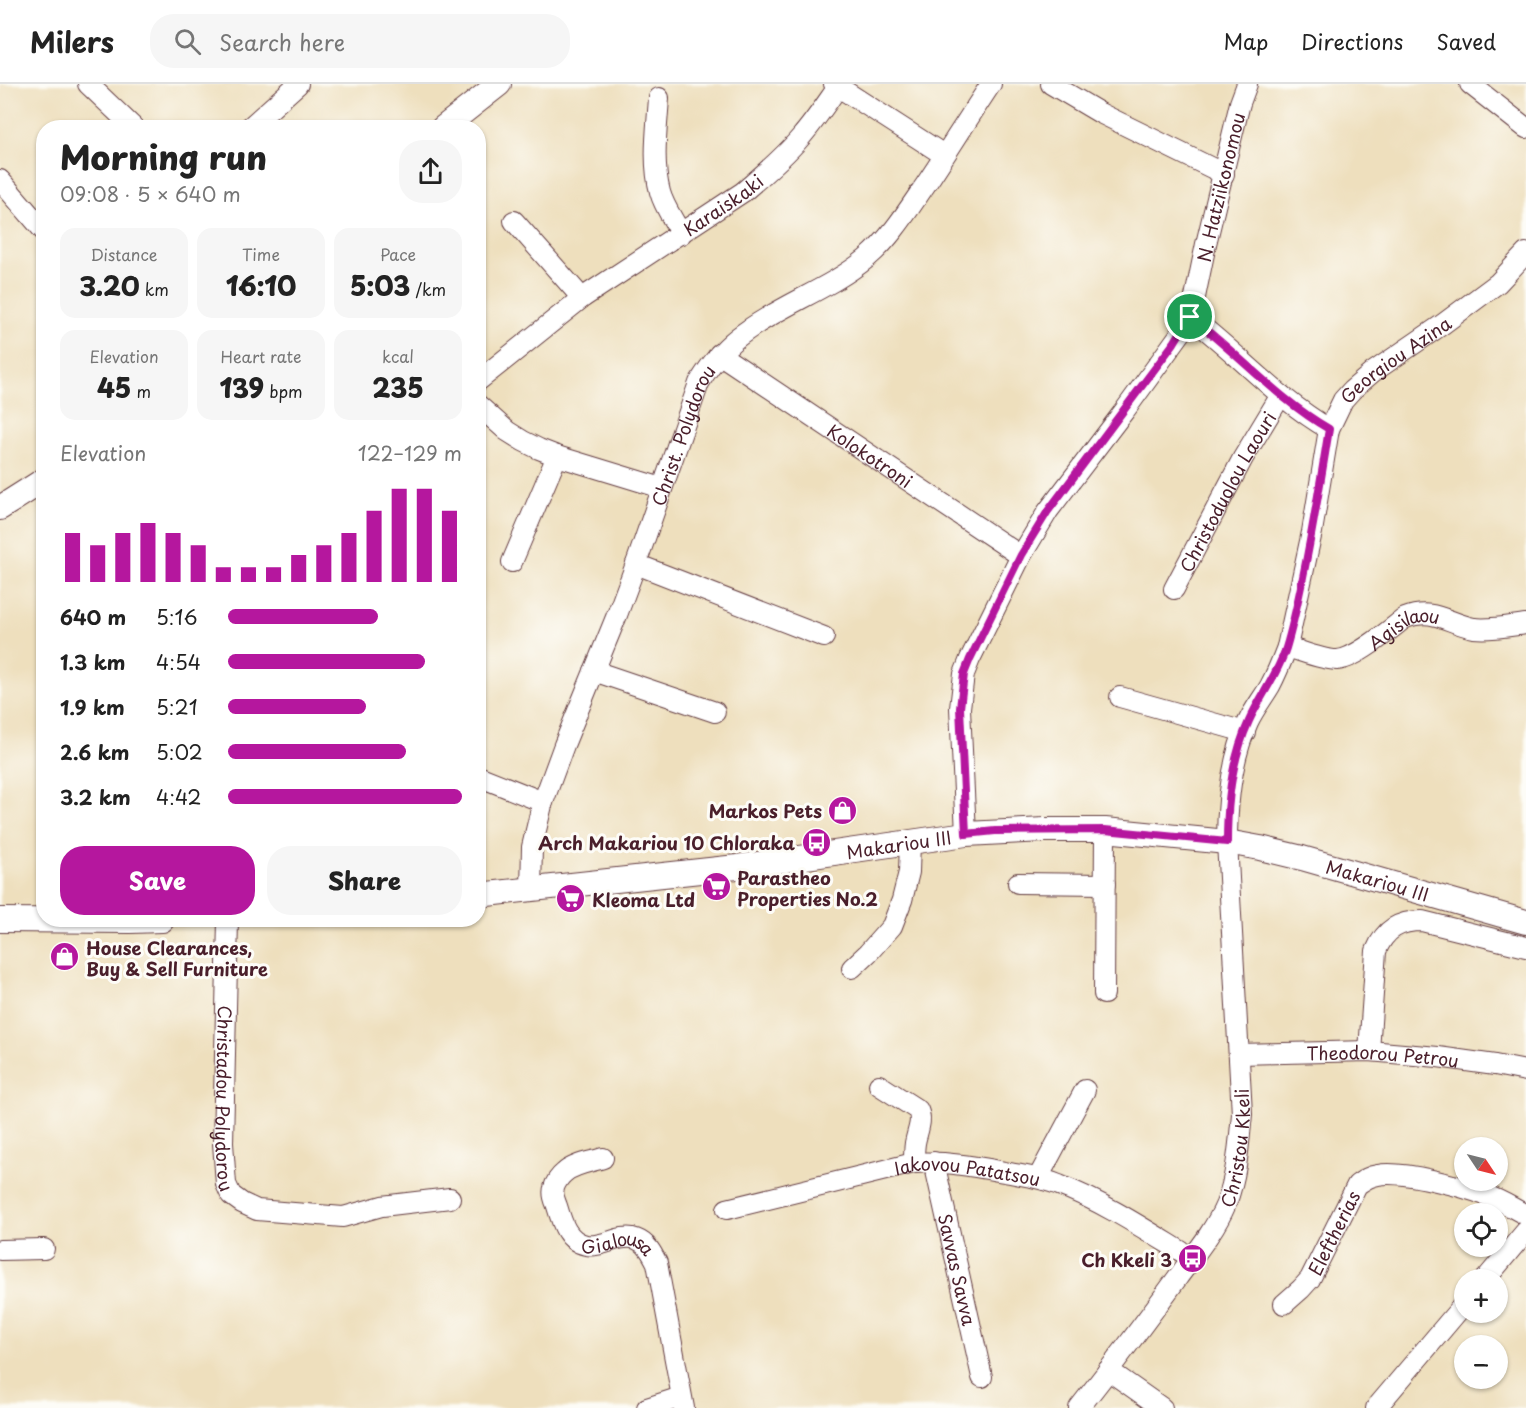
<!DOCTYPE html>
<meta charset="utf-8">
<style>
:root{--surface:#fff;--page:#f6f6f6;--text:#222;--muted:#767676;--line:#e0e0e0;--accent:#b5179e}
body{margin:0;font-family:"Playpen Sans",sans-serif;background:var(--page);color:var(--text);height:100vh;display:flex;flex-direction:column;font-size:22px;white-space:nowrap}
*{box-sizing:border-box;margin:0}
p{font-size:20px;color:var(--muted)}
.icon{flex:none;width:33px;height:33px;fill:none;stroke:currentColor;stroke-width:2;stroke-linecap:round;stroke-linejoin:round}
.map{position:relative;flex:1;overflow:hidden}
.sheet{position:absolute;left:36px;top:36px;width:450px;height:807px;display:flex;flex-direction:column;background:var(--surface);border-radius:24px;box-shadow:0 2px 4px #0004}
.sheet>*{flex:none}
.needle{width:39px;rotate:125deg}
.fabs{position:absolute;left:1454px;top:1053px;display:grid;gap:12px}
.fabs a{display:grid;place-items:center;width:54px;height:54px;border-radius:50%;background:var(--surface);box-shadow:0 2px 4px #0004;font-size:30px}
.pin{position:absolute;display:grid;place-items:center;width:51px;height:51px;color:#fff;margin:-26px;border:3px solid #fff;border-radius:50%;box-shadow:0 2px 6px #0007}
.round{display:grid;place-items:center;flex:none;width:63px;height:63px;border-radius:24px;background:var(--page)}
.head{display:flex;align-items:center;justify-content:space-between;height:102px;padding:0 24px}
h1{font-size:33px;font-weight:800;line-height:45px}
.stats{display:grid;grid-template-columns:repeat(3,1fr);gap:9px;height:102px;padding:6px 24px}
.stats div{display:grid;align-content:center;border-radius:15px;background:var(--page);text-align:center}
.stats b{font-size:26px;font-weight:800}
.stats small{font-size:16px;font-weight:400}
.stats p{font-size:16px}
.chart{height:168px;padding:12px 24px}
.chart p{display:flex;justify-content:space-between}
.chart svg{width:100%;height:108px;margin-top:6px;stroke:var(--accent);stroke-width:6}
.action{display:flex;gap:12px;margin-top:auto;padding:12px 24px}
.action a{flex:1;height:69px;border-radius:24px;background:var(--accent);color:#fff;font-size:24px;font-weight:800;line-height:69px;text-align:center}
.action a+a{background:var(--page);color:var(--text)}
ul{padding:0 24px;list-style:none;font-size:20px}
li{display:grid;grid-template-columns:96px 72px 1fr;align-items:center;height:45px}
li i{height:15px;border-radius:8px;background:var(--accent)}
header{display:flex;align-items:center;gap:36px;box-sizing:border-box;height:84px;padding:0 30px;background:var(--surface);border-bottom:2px solid var(--line)}
header strong{font-size:28px}
nav{display:flex;gap:33px;margin-inline-start:auto;font-size:21px}
.search{width:420px;height:54px;background:var(--page);display:flex;align-items:center;gap:15px;box-sizing:border-box;padding:0 21px;border-radius:24px;color:var(--muted);font-size:22px}
.map>svg:first-child{display:block}
</style>
<header>
<strong>Milers</strong>
<div class="search"><svg class="icon" aria-label="search" viewBox="0 0 24 24"><circle cx="10" cy="10" r="6"/><path d="M15 15l6 6"/></svg>Search here</div>
<nav><a>Map</a><a>Directions</a><a>Saved</a></nav>
</header>
<div class="map">
<svg width="1526" height="1324" viewBox="0 0 1526 1324">
<rect width="100%" height="100%" fill="#fdfcf7"/>
<filter id="ink" filterUnits="userSpaceOnUse"><feTurbulence type="fractalNoise" baseFrequency=".0167" numOctaves="2"/><feDisplacementMap in="SourceGraphic" scale="12" xChannelSelector="R" yChannelSelector="G"/><feConvolveMatrix kernelMatrix="1 2 1 2 8 2 1 2 1" color-interpolation-filters="sRGB"/></filter>
<filter id="wash" filterUnits="userSpaceOnUse"><feTurbulence type="fractalNoise" baseFrequency=".008" numOctaves="4" result="noise"/><feDisplacementMap in="SourceGraphic" scale="24" xChannelSelector="R" yChannelSelector="G"/><feGaussianBlur stdDeviation="1.35" result="paint"/><feColorMatrix in="noise" values="0 0 0 0 0 0 0 0 0 0 0 0 0 0 0 0 0 1.4 0 .05"/><feComposite in="paint" operator="in"/></filter>
<g filter="url(#wash)">
<rect width="100%" height="100%" fill="#eedfbd"/>
</g>
<g filter="url(#ink)">
<g fill="none" stroke-linecap="round" stroke-linejoin="round">
<defs>
<g id="minor">
<path d="M 88,0 L 134,44"/>
<path d="M 834,0 L 944,71"/>
<path d="M 1051,0 L 1100,29 L 1224,90"/>
<path d="M 1470,0 L 1526,44"/>
<path d="M 659,14 C 657,45 652,78 660,108 C 664,123 674,136 681,150"/>
<path d="M 249,44 L 298,0"/>
<path d="M 0,96 L 44,147"/>
<path d="M 514,137 L 582,214"/>
<path d="M 1190,233 C 1238,269 1277,315 1329,345"/>
<path id="s1" d="M 719,270 L 1021,472"/>
<path id="s2" d="M 478,297 L 582,214 L 743,108 C 763,91 784,73 801,53 C 815,37 826,20 838,3"/>
<path d="M 478,321 L 507,347 L 523,357 L 539,365 L 557,372 L 662,404"/>
<path d="M 512,478 L 557,372"/>
<path d="M 636,480 L 824,553"/>
<path id="s3" d="M 1174,505 L 1243,374 L 1281,311"/>
<path id="s4" d="M 1287,563 C 1301,567 1322,576 1337,576 C 1356,575 1389,546 1405,534 C 1434,523 1447,539 1474,544 C 1491,546 1509,542 1526,540"/>
<path d="M 594,587 L 715,628"/>
<path d="M 1120,613 L 1245,648"/>
<path d="M 478,692 L 543,718"/>
<path id="s5" d="M 966,750 L 960,624 L 964,590 L 970,575 L 1021,472 L 1048,427 L 1125,326 L 1186,242 L 1190,233 L 1194,218 L 1206,160 L 1240,19 L 1247,0"/>
<path d="M 1018,799 L 1105,800"/>
<path id="s6" d="M 531,806 L 532,763 L 542,721 L 564,661 L 617,531 L 636,480 L 699,299 C 711,279 726,261 745,248 C 783,220 829,205 866,175 C 891,154 908,126 926,100 C 948,67 969,33 991,0"/>
<path id="s7" d="M 228,836 L 223,1059 L 226,1100 L 231,1111 L 242,1119 L 257,1126 L 343,1133 L 382,1122 L 450,1114"/>
<path d="M 852,884 L 868,869 L 892,842 L 902,816 L 909,788 L 910,758"/>
<path d="M 1104,910 L 1105,746"/>
<path d="M 1369,967 L 1376,867 C 1385,845 1399,837 1422,837 L 1526,863"/>
<path id="s8" d="M 1239,970 L 1369,967 L 1438,973 L 1495,981 L 1526,987"/>
<path d="M 879,1001 L 918,1026 C 923,1038 917,1047 915,1059 C 914,1066 914,1072 914,1079"/>
<path id="s9" d="M 603,1074 C 591,1078 573,1080 564,1089 C 560,1092 555,1099 554,1104 C 552,1110 555,1117 557,1122 C 562,1139 567,1157 586,1161 C 603,1164 620,1149 636,1155 C 647,1159 652,1169 657,1179 L 684,1324"/>
<path id="s10" d="M 934,1078 L 982,1293"/>
<path d="M 1038,1094 L 1085,1006"/>
<path id="s11" d="M 727,1125 L 914,1079 C 946,1077 978,1083 1010,1089 C 1026,1092 1043,1094 1059,1101 C 1106,1119 1149,1148 1192,1174"/>
<path d="M 0,1166 L 44,1165"/>
<path d="M 1485,1196 L 1526,1147"/>
<path id="s12" d="M 1284,1220 L 1301,1205 L 1310,1195 L 1357,1101 C 1364,1096 1369,1092 1378,1091 C 1401,1086 1465,1103 1488,1112 C 1501,1116 1514,1125 1526,1131"/>
<path d="M 1108,1286 L 1162,1324"/>
<path d="M 647,1324 L 681,1313"/>
<path id="s13" d="M 1079,1324 C 1113,1281 1146,1237 1178,1193 C 1195,1170 1215,1146 1226,1120 C 1237,1091 1239,1060 1242,1030 L 1227,758 C 1227,718 1232,674 1248,638 C 1254,625 1263,614 1270,602 C 1277,589 1282,576 1287,563 L 1312,448 L 1329,345 L 1343,316 L 1352,306 L 1373,288 L 1443,240 L 1498,199 L 1526,169"/>
<path d="M 1376,1324 L 1464,1220"/>
</g>
<g id="major">
<path d="M 443,44 L 499,0"/>
<path d="M 0,424 L 44,396"/>
<path id="s14" d="M 478,811 L 737,783 L 966,750 L 1045,746 L 1105,746 L 1227,758 L 1260,764 L 1302,774 L 1526,838"/>
<path d="M 0,836 L 130,837 L 162,836"/>
</g>
</defs>
<!-- minor casing -->
<use href="#minor" stroke="#633c41" stroke-width="22"/>
<!-- major casing -->
<use href="#major" stroke="#633c41" stroke-width="26"/>
<!-- minor -->
<use href="#minor" stroke="#fff" stroke-width="20"/>
<!-- major -->
<use href="#major" stroke="#fff" stroke-width="24"/>
</g>
</g>
<g fill="none" stroke-linecap="round" stroke-linejoin="round" filter="url(#ink)">
<defs>
<path id="route" d="M 1190,233 C 1238,269 1277,315 1329,345 C 1321,395 1313,444 1303,493 C 1298,517 1293,541 1286,564 C 1277,592 1260,612 1249,637 C 1232,674 1227,718 1227,758 L 1105,746 L 995,747 L 966,750 L 960,624 L 964,590 L 970,575 L 1021,471 L 1048,427 L 1174,259 Z"/>
</defs>
<!-- route casing -->
<use href="#route" stroke="#fff" stroke-width="12"/>
<!-- route -->
<use href="#route" stroke="#b5179e" stroke-width="8"/>
</g>
<!-- icons -->
<defs>
<symbol id="shop-disc" viewBox="-11 -11 22 22"><circle r="9.5" fill="#b5179e" stroke="#fdfcf7"/><path d="M-5-2.5h2.3a2.7 3.5 0 0 1 5.4 0H5L5.5 6h-11ZM-1.5-2.5h3a1.5 2.3 0 0 0-3 0Z" fill="#fff"/></symbol>
<symbol id="bus-disc" viewBox="-11 -11 22 22"><circle r="9.5" fill="#b5179e" stroke="#fdfcf7"/><path d="M-5-6H5V4H4V6H2V4H-2V6H-4V4H-5ZM-3.5-4V0h7V-4ZM-3.5 1.2v1.5H-2V1.2ZM2 1.2v1.5H3.5V1.2Z" fill="#fff"/></symbol>
<symbol id="supermarket-disc" viewBox="-11 -11 22 22"><circle r="9.5" fill="#b5179e" stroke="#fdfcf7"/><path d="M-6-5.5h2.5l.6 2H6L4.5 2H-2.5L-4.4-4H-6ZM-1.5 3.2a1.3 1.3 0 1 0 .1 0ZM3 3.2a1.3 1.3 0 1 0 .1 0Z" fill="#fff"/></symbol>
</defs>
<g fill-rule="evenodd">
<use href="#shop-disc" x="826" y="710" width="33" height="33"/>
<use href="#bus-disc" x="800" y="742" width="33" height="33"/>
<use href="#supermarket-disc" x="700" y="786" width="33" height="33"/>
<use href="#supermarket-disc" x="554" y="798" width="33" height="33"/>
<use href="#shop-disc" x="48" y="856" width="33" height="33"/>
<use href="#bus-disc" x="1176" y="1158" width="33" height="33"/>
</g>
<g text-anchor="middle" dominant-baseline="central" stroke-width="6" stroke-linejoin="round" paint-order="stroke">
<!-- street labels -->
<g font-size="18" fill="#4a1f2b" stroke="#fdfcf7">
<text stroke="none"><textPath href="#s5" startOffset="718">N. Hatziikonomou</textPath></text>
<text stroke="none"><textPath href="#s2" startOffset="302">Karaiskaki</textPath></text>
<text stroke="none"><textPath href="#s13" startOffset="1144">Georgiou Azina</textPath></text>
<text stroke="none"><textPath href="#s6" startOffset="482">Christ. Polydorou</textPath></text>
<text stroke="none"><textPath href="#s1" startOffset="182">Kolokotroni</textPath></text>
<text stroke="none"><textPath href="#s3" startOffset="111">Christoduolou Laouri</textPath></text>
<text stroke="none"><textPath href="#s4" startOffset="128">Agisilaou</textPath></text>
<text stroke="none"><textPath href="#s14" startOffset="424">Makariou III</textPath></text>
<text stroke="none"><textPath href="#s14" startOffset="909">Makariou III</textPath></text>
<text stroke="none"><textPath href="#s8" startOffset="144">Theodorou Petrou</textPath></text>
<text stroke="none"><textPath href="#s7" startOffset="178">Christadou Polydorou</textPath></text>
<text stroke="none"><textPath href="#s13" startOffset="309">Christou Kkeli</textPath></text>
<text stroke="none"><textPath href="#s11" startOffset="246">Iakovou Patatsou</textPath></text>
<text stroke="none"><textPath href="#s12" startOffset="88">Eleftherias</textPath></text>
<text stroke="none"><textPath href="#s9" startOffset="164">Gialousa</textPath></text>
<text stroke="none"><textPath href="#s10" startOffset="110">Savvas Savva</textPath></text>
</g>
<!-- poi labels -->
<g font-size="18" font-weight="bold" fill="#4a1f2b" stroke="#fdfcf7" text-anchor="end">
<text x="822" y="726">Markos Pets</text>
<text x="795" y="758">Arch Makariou 10 Chloraka</text>
<text x="737" y="793" text-anchor="start">Parastheo<tspan x="737" dy="21">Properties No.2</tspan></text>
<text x="592" y="815" text-anchor="start">Kleoma Ltd</text>
<text x="86" y="863" text-anchor="start">House Clearances,<tspan x="86" dy="21">Buy &amp; Sell Furniture</tspan></text>
<text x="1172" y="1175">Ch Kkeli 3</text>
</g>
</g>
</svg>
<div class="fabs">
<a><svg class="needle" viewBox="-14 -14 28 28"><path d="M0-13l5 13h-10z" fill="#e53935"/><path d="M0 13l5-13h-10z" fill="#767676"/></svg></a>
<a><svg class="icon" aria-label="locate" viewBox="0 0 24 24"><circle cx="12" cy="12" r="6"/><path d="M12 2v4M12 18v4M2 12h4M18 12h4"/></svg></a>
<a>+</a>
<a>−</a>
</div>
<div class="pin" style="left:1190px;top:233px;background:#1e9e55"><svg class="icon" aria-label="arrive" viewBox="0 0 24 24"><path d="M6 21V4h12l-3 4 3 4H6"/></svg></div>
<section class="sheet">
<div class="head"><div><h1>Morning run</h1><p>09:08 · 5 × 640 m</p></div><a class="round"><svg class="icon" aria-label="share" viewBox="0 0 24 24"><path d="M12 15V3M7 8l5-5 5 5M5 13v7h14v-7"/></svg></a></div>
<div class="stats">
<div><p>Distance</p><b>3.20<small> km</small></b></div>
<div><p>Time</p><b>16:10</b></div>
<div><p>Pace</p><b>5:03<small> /km</small></b></div>
</div>
<div class="stats">
<div><p>Elevation</p><b>45<small> m</small></b></div>
<div><p>Heart rate</p><b>139<small> bpm</small></b></div>
<div><p>kcal</p><b>235</b></div>
</div>
<div class="chart"><p><span>Elevation</span>122–129 m</p>
<svg viewBox="0 0 160 44" preserveAspectRatio="none"><path d="M5 44V24M15 44V29M25 44V24M35 44V20M45 44V24M55 44V29M65 44V38M75 44V38M85 44V38M95 44V33M105 44V29M115 44V24M125 44V15M135 44V6M145 44V6M155 44V15"/></svg>
</div>
<ul>
<li><b>640 m</b>5:16<i style="width:64%"></i></li>
<li><b>1.3 km</b>4:54<i style="width:84%"></i></li>
<li><b>1.9 km</b>5:21<i style="width:59%"></i></li>
<li><b>2.6 km</b>5:02<i style="width:76%"></i></li>
<li><b>3.2 km</b>4:42<i style="width:100%"></i></li>
</ul>
<div class="action"><a>Save</a><a>Share</a></div>
</section>
</div>
